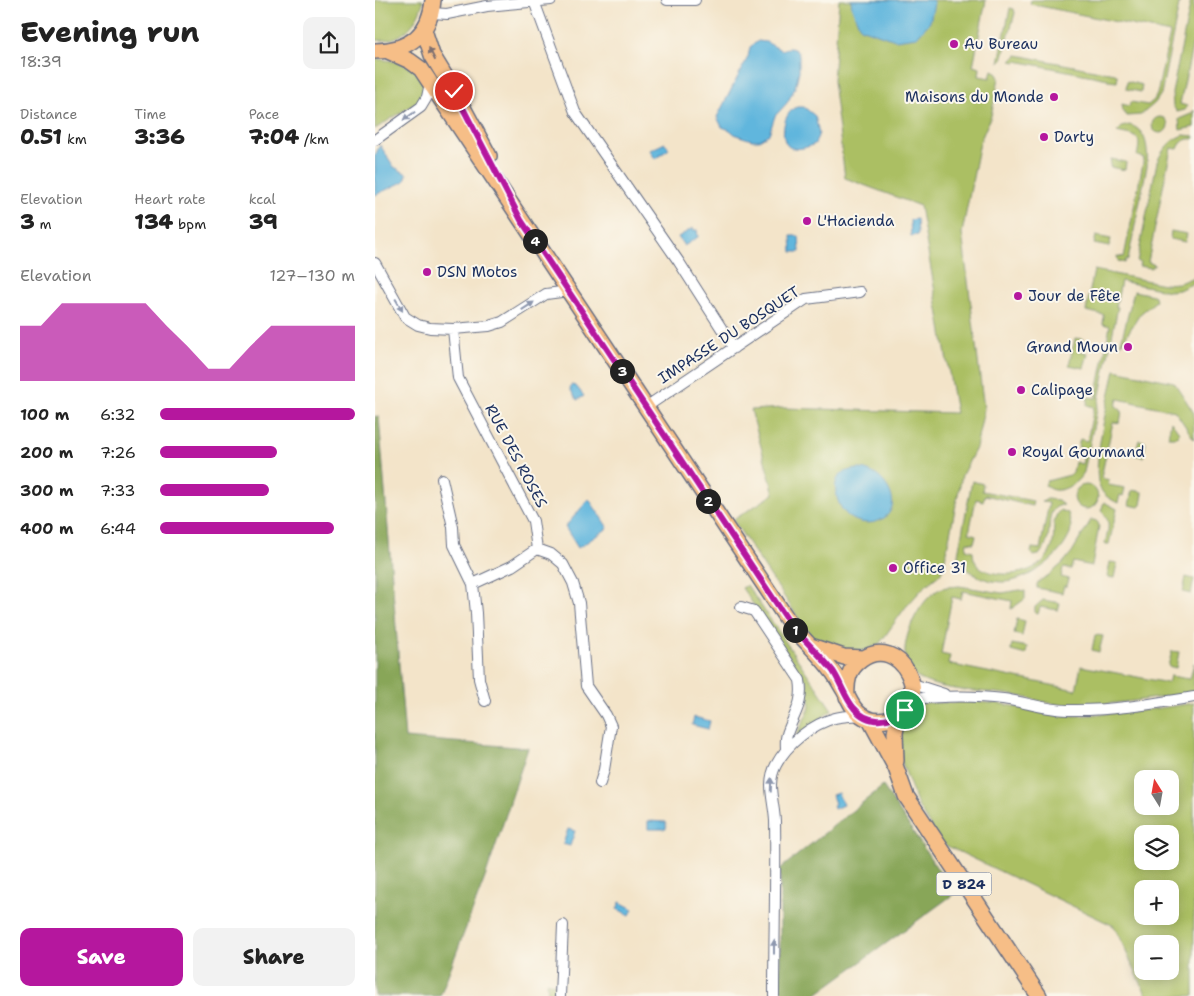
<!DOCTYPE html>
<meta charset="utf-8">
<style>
:root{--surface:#fff;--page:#f2f2f2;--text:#222;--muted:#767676;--accent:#b5179e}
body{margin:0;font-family:"Shantell Sans",sans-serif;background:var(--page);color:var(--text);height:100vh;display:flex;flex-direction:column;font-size:19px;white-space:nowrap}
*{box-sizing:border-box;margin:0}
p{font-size:16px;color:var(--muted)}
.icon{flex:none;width:28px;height:28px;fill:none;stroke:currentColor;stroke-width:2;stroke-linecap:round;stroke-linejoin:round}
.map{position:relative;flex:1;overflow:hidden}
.drawer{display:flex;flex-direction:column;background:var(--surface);width:375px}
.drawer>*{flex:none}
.needle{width:32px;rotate:349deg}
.tools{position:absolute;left:759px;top:770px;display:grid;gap:10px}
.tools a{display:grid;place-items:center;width:45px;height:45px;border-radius:10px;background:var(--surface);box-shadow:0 2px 12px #0003;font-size:25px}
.pin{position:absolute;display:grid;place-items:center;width:42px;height:42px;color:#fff;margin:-21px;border:2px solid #fff;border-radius:50%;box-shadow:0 1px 5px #0007}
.km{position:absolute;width:25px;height:25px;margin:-12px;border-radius:50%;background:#222;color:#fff;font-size:14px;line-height:25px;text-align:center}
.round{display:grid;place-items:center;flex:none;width:52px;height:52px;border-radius:10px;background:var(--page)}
.head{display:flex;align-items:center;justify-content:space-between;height:85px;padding:0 20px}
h1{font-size:28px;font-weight:800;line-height:38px}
.stats{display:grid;grid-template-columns:repeat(3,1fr);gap:8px;height:85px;padding:5px 20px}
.stats div{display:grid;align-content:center}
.stats b{font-size:21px;font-weight:800}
.stats small{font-size:14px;font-weight:400}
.stats p{font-size:14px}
.chart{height:140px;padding:10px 20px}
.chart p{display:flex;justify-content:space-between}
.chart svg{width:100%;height:90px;margin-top:5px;fill:var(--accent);opacity:.7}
.cta{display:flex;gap:10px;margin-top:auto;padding:10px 20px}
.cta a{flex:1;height:58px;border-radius:10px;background:var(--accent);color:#fff;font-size:20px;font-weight:800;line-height:58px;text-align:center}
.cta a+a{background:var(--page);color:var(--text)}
ul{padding:0 20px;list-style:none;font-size:16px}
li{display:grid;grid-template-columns:80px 60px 1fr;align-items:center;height:38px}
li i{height:12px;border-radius:6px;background:var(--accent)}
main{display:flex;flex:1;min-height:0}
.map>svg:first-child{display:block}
</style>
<main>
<section class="drawer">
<div class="head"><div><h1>Evening run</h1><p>18:39</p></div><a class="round"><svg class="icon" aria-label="share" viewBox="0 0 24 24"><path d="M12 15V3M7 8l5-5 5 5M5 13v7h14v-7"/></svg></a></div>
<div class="stats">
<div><p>Distance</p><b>0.51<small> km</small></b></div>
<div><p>Time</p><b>3:36</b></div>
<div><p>Pace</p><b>7:04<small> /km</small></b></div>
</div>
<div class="stats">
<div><p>Elevation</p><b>3<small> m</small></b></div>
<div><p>Heart rate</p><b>134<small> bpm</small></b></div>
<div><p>kcal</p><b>39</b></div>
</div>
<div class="chart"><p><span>Elevation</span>127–130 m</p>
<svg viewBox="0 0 160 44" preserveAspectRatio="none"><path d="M0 44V17L10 17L20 6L30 6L40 6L50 6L60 6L70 17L80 27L90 38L100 38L110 27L120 17L130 17L140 17L150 17L160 17V44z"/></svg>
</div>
<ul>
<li><b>100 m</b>6:32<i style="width:100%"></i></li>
<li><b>200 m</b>7:26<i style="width:60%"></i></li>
<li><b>300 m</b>7:33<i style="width:56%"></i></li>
<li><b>400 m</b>6:44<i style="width:89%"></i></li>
</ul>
<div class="cta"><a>Save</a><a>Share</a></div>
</section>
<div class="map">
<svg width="819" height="996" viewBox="0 0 819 996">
<rect width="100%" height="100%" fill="#fbf7ec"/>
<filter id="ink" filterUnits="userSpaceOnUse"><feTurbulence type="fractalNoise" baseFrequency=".02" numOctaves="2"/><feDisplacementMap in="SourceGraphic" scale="10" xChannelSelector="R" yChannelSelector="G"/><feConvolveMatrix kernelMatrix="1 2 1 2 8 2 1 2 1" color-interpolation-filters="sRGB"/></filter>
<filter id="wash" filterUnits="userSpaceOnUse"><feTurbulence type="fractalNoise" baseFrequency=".0096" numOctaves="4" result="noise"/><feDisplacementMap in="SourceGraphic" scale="20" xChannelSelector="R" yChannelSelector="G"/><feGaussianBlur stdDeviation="1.12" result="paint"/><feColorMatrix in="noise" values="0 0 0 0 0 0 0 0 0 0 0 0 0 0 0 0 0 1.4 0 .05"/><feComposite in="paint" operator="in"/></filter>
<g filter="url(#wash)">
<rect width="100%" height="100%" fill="#f3e4c9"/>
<!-- green -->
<path fill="#abbf63" stroke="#637760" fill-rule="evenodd" d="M 0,0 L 48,0 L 48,2 C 42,25 26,43 0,40 Z
M 464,0 L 611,0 L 598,66 L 605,68 L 604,76 L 615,78 L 617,70 L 621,72 L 624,78 L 616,116 L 605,142 L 587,233 L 609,409 L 601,448 L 587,475 L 568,568 L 565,574 L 548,588 L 530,608 L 505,643 C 481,660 458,651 436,637 L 358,520 L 399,494 L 376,410 L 408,408 L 581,413 L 545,206 L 470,178 L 458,81 Z
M 656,0 L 805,0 L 786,94 L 780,103 L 766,115 L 752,116 L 748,111 L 747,104 L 754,106 L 756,102 L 773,105 L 779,100 L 782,94 L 795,33 L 655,4 Z
M 816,0 L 819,0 L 819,38 L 805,104 L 812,106 L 810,110 L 802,112 L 798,106 L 797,93 Z
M 635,8 L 639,9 L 640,13 L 627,60 L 624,62 Z
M 642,55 L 740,74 L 743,76 L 742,82 L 733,81 L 733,79 L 641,61 L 641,62 L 636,61 Z
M 0,59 C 23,61 42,63 50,88 L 44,101 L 0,129 Z
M 752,81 L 767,85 L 766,92 L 751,89 Z
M 819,110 L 819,127 L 805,130 L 804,119 L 816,114 Z
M777 125a8 8 0 1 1 16 0a8 8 0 1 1-16 0Z
M 754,125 C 773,129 773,151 772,166 L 753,260 L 751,259 L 750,263 L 743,261 L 742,256 L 749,257 L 769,158 L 762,156 C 767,134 762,137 742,132 L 747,127 Z
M 808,135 L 819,136 L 819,139 C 811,138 806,141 803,149 L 796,148 L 773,262 L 780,265 L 776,268 L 764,266 L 765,262 L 762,262 L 782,162 C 788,149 795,140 808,135 Z
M 736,159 L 751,162 L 750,170 L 735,167 Z
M 796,231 L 812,234 L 810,242 L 795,239 Z
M 721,236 L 736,239 L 734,247 L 719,244 Z
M 719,270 L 789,284 L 804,283 L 819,277 L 819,283 L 804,290 L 794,291 L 746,281 L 741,307 L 743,307 L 709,472 C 703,484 681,498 670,485 L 672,481 L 695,475 L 698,472 L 700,462 L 707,464 L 710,449 L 703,447 L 705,439 L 712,441 L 719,407 L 712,405 L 713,397 L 721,398 L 735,326 L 728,324 L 729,315 L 711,311 Z
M 759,291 L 778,295 L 780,296 L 781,301 L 765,314 L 745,346 Z
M 700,338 L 708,339 L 705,351 L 713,353 L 709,368 L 694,365 Z
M 740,370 L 799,382 L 819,413 L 819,439 L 800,411 L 743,399 L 741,406 L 747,411 L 745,423 L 738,422 L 726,478 L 734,480 L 733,485 L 750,488 L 748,496 L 745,495 L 743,503 C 735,499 729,496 725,488 C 715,469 735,394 740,370 Z
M 796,421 L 804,432 L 802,437 L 793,437 Z
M 764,440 L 771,442 L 768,457 L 760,455 Z
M 597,481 L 608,484 L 607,491 L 658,501 L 657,506 L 610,495 L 608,501 L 601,499 L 594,533 L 601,535 L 599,543 L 592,542 L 591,549 L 598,551 C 598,561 602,567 612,571 C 634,579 669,572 677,547 C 681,534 675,520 685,510 L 693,513 C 695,520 697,526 695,533 C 688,556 653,581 629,582 C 616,582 603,578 593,570 C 587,566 583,561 583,554 Z
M699 497a12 12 0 1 1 24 0a12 12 0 1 1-24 0Z
M 757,490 L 767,492 L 768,494 L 766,505 L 764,507 L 754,505 Z
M 672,499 L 683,500 L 689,505 C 669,506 677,529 672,541 C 671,546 667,551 664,555 L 658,556 L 656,553 L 657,548 L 665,549 L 674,503 L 667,502 Z
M 729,502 L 742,509 L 734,544 L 730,544 C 733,530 737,521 726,511 Z
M 716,520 C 721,520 723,521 724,526 L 717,566 L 698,562 L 696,569 L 688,568 L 686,577 L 694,579 L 692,586 L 689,586 L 687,593 L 662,588 L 662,584 L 664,581 L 674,575 L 687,564 L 697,552 Z
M 735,562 L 742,563 L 739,578 L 732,577 Z
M 811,577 L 819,579 L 816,594 L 808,592 Z
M 372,585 L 457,710 L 421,737 L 435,707 L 432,682 L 367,588 Z
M 584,586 L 627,593 L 645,590 L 650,591 L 650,599 L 636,609 L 637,601 L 588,591 L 586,599 L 577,597 L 566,654 L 575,656 L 573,664 L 701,690 L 706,666 L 793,683 L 795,676 L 815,679 L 819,663 L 819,692 C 777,699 733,706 690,705 C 670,704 651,696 630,694 C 602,690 571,692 545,679 C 539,676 538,672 535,667 C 533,663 530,659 530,653 C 529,633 546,598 565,589 C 571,586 578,587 584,586 Z
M 668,600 L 685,603 L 683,610 L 665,607 L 663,614 L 660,613 L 660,607 Z
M 642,619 L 650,621 L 647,636 L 639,634 Z
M 720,635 L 728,636 L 724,652 L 717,650 Z
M 637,644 L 652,647 L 651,655 L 636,651 Z
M 797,651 L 804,652 L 801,668 L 793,666 Z
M 602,702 L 628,704 L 676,715 L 702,716 L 764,711 L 819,703 L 819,996 L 772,996 L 739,926 L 566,843 L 543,806 L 526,760 L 526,720 L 536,708 L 549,703 ZM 768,779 L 795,779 L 795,806 L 768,806 ZM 768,834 L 795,834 L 795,861 L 768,861 ZM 768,889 L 795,889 L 795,916 L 768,916 ZM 768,944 L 795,944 L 795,971 L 768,971 Z
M 172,982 L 179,984 L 182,996 L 173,996 Z"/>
<!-- forest -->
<path fill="#88a659" stroke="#526a5c" d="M 0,416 L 4,417 L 30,738 L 153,748 L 111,875 L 65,996 L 0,996 Z
M 508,786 L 579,894 L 439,996 L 405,996 L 405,869 Z"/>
<!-- water -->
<path fill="#60b6dd" stroke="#3e729e" d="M 476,0 L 557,0 L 559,3 L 555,22 L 542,37 L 520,40 L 485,28 L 477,8 Z
M 383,41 L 391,42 L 406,50 C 414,47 419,47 424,54 L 424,71 L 420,88 L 412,103 L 400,116 L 394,134 L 384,140 L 377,140 L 361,135 L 355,130 L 347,127 L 342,117 L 373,57 L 375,47 Z
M 422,107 L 429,107 L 440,116 L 444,133 L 440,144 C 433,147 424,150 417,148 C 404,146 406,112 422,107 Z
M 290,143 L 294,149 L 280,159 L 275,150 Z
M 5,145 L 19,167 L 32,174 L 30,181 L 0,195 L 0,156 Z
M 542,219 L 543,235 L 536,236 L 535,220 Z
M 318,228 L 318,230 L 322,230 L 323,237 L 309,246 L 303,237 Z
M 416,236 L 424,236 L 425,252 L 417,252 Z
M 196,385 L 201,386 L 209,396 L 202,400 L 195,389 Z
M 486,469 C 498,471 507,478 513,488 C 535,525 469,541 461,493 C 458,475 470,469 486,469 Z
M 214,499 L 233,528 L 203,548 L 190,527 Z
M 319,717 L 335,721 L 333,729 L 317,725 Z
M 463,793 L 468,805 L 459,809 L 458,805 L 460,804 L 457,795 Z
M 273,821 L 291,822 L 291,829 L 273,829 Z
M 193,829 L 200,831 L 195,846 L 188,844 Z
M 245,902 L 258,909 L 255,915 L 242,909 Z"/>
</g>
<g filter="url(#ink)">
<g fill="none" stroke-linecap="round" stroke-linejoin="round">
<defs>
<path id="street" d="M 292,0 L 320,0
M 159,1 L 200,112 L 304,262 L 359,348
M 57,13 L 72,14 L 112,6 L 176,0
M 0,140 L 46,107 L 52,97 L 55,83
M 0,263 L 30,317 L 43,325 L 55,328 L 78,329 L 114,326 L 127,322 L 171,294 L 194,291
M 78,329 L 83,378 L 158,521 L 162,549
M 271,407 L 431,299 L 485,292
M 67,479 L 78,527 L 79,545 L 98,584 L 101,613 L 104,679 L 110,701
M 162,549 L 176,554 L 188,564 L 198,583 L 204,603 L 211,686 L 231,715 L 236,726 L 229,770 L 225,783
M 98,584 L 137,566 L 162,549
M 366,607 L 379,611 L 425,680 C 429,704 419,713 412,734 C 410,739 411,745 411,750
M 538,684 L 569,694
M 536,699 C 567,696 598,695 628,699 C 650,702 671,710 693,710 C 735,711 777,704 819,697
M 185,996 L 188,925
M 399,996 C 399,938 401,879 400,821 C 399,801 391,783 401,765 C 412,744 437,724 460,718 C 468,716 478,716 486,715"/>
<path id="primary" d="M 49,30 L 57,55 L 79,91 L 114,156
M 0,51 C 34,51 55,34 58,0
M 13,51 L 35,61 L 46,69 L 414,622 C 427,639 444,653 457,671 C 462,677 465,684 469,690 C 474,699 477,709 486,715 C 494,721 505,722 515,719 C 563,704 525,631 486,660 C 473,669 471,682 472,697
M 436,646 L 469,657 L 488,658
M 495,720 L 521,768 L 531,796 L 664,996
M 521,761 L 520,733 L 524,714"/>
</defs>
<!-- street casing -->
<use href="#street" stroke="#676e83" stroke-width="12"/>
<!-- primary casing -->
<use href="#primary" stroke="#676e83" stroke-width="18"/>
<!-- street -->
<use href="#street" stroke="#fff" stroke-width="10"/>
<!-- primary -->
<use href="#primary" stroke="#f6be87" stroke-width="15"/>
</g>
<!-- one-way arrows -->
<defs><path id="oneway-solid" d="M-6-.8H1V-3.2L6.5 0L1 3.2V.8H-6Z" transform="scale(1.25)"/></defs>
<use fill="#7e6f70" href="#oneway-solid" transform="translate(57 54) rotate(-116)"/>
<g fill="#8d97ae">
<use href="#oneway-solid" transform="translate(34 116) rotate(145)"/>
<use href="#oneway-solid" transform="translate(24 305) rotate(60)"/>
<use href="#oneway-solid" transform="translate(153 306) rotate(-33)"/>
<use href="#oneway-solid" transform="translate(396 785) rotate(-88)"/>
<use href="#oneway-solid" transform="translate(399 947) rotate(-90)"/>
</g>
</g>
<g fill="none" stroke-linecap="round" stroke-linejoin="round" filter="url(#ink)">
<defs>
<path id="route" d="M 79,91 L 146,220 L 414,622 C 428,640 445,654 458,671 C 466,683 470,698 479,708 C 493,725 514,723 530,710"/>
</defs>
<!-- route casing -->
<use href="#route" stroke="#fff" stroke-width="10"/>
<!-- route -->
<use href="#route" stroke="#b5179e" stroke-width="6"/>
</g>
<!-- markers -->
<g fill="#b5179e" stroke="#fbf7ec" stroke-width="2">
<circle cx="579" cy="44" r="5"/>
<circle cx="679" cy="97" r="5"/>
<circle cx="669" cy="137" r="5"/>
<circle cx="432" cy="221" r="5"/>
<circle cx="52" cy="272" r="5"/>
<circle cx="643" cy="296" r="5"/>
<circle cx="753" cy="347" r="5"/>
<circle cx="646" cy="390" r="5"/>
<circle cx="637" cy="452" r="5"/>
<circle cx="518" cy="568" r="5"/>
</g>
<g text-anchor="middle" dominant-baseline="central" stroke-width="4" stroke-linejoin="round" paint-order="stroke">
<!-- shield labels -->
<rect fill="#fbf7ec" stroke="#5e6b89" stroke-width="1" x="561.5" y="872.5" width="55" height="23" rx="4"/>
<g font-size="14" font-weight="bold" fill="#1b2f5e">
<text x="589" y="884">D 824</text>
</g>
<!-- poi labels -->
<g font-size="15" fill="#1b2f5e" stroke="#fbf7ec" text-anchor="start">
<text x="589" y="44">Au Bureau</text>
<text x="669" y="97" text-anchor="end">Maisons du Monde</text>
<text x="679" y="137">Darty</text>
<text x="442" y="221">L'Hacienda</text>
<text x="62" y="272">DSN Motos</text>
<text x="653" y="296">Jour de Fête</text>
<text x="743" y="347" text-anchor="end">Grand Moun</text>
<text x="656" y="390">Calipage</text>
<text x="647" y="452">Royal Gourmand</text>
<text x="528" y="568">Office 31</text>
</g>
<!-- street labels -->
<g font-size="15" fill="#1b2f5e" stroke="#fbf7ec">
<text transform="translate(354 335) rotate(-33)">IMPASSE DU BOSQUET</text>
<text transform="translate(141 456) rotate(62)">RUE DES ROSES</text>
</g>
</g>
</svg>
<div class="tools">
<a><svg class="needle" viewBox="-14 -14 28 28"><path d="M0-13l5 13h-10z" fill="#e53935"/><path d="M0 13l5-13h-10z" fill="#767676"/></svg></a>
<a><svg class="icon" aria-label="layers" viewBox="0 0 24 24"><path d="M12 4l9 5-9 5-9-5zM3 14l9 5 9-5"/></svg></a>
<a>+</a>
<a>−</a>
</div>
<div class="pin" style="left:530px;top:710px;background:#1e9e55"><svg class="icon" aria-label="arrive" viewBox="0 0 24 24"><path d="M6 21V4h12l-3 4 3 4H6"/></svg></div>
<div class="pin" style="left:79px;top:91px;background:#d93025"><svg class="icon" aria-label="check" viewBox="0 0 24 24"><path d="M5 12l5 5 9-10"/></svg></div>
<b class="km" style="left:420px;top:630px">1</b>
<b class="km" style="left:333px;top:501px">2</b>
<b class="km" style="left:247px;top:371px">3</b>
<b class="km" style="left:160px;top:241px">4</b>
</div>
</main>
